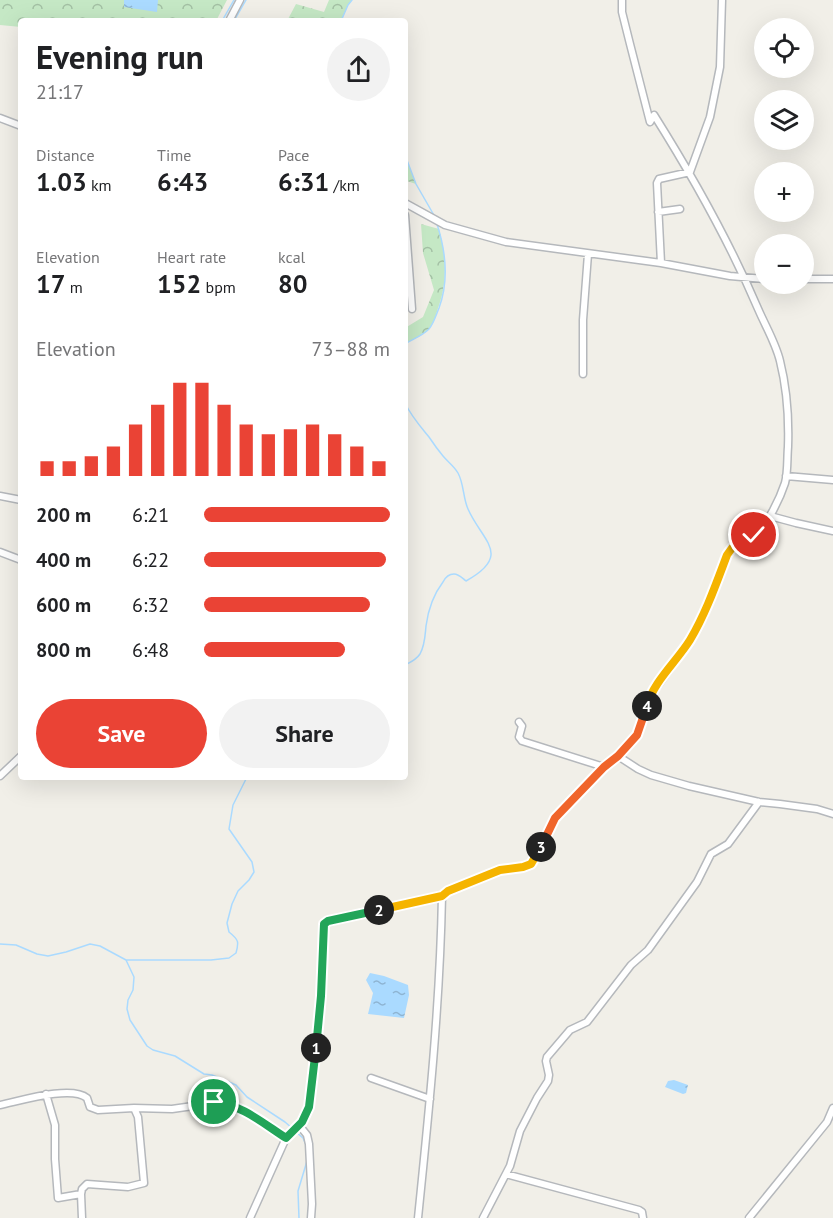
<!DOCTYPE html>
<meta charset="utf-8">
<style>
:root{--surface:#fff;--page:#f2f2f2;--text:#202124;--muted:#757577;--accent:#ea4335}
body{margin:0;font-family:"PT Sans",sans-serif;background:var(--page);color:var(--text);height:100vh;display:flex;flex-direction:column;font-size:22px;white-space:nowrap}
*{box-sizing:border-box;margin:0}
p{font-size:20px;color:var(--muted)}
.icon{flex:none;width:33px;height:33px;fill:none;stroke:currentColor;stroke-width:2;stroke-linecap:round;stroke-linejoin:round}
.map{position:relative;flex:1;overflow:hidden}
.drawer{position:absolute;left:18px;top:18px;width:390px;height:762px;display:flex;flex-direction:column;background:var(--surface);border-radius:6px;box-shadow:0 6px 24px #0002}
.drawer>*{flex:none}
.buttons{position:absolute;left:754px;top:18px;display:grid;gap:12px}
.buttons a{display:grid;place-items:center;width:60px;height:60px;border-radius:50%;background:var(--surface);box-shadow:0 6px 24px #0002;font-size:30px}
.pin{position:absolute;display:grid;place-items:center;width:51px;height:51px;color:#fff;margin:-26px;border:3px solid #fff;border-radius:50%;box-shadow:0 2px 6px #0007}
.km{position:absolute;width:30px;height:30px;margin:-15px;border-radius:50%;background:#222;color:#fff;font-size:16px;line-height:30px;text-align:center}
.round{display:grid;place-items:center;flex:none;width:63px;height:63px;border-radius:32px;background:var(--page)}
.summary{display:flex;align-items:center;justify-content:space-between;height:102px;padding:0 18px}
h1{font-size:33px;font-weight:700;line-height:45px}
.stats{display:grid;grid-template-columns:repeat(3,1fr);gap:9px;height:102px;padding:6px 18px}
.stats div{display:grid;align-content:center}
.stats b{font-size:26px;font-weight:700}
.stats small{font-size:16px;font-weight:400}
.stats p{font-size:16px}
.chart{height:168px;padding:12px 18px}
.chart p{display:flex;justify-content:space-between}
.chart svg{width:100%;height:108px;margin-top:6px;stroke:var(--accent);stroke-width:6}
.primary-button{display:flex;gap:12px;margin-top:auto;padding:12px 18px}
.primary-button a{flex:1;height:69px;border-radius:36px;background:var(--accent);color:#fff;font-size:24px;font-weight:700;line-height:69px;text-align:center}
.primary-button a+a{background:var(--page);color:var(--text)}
ul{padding:0 18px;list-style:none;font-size:20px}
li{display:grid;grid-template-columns:96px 72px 1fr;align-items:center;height:45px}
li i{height:15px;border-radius:8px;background:var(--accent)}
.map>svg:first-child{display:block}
</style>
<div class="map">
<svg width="833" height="1218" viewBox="0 0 833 1218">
<defs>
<pattern id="forest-crowns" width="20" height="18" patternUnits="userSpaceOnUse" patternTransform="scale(1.5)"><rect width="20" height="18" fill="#c5e8c5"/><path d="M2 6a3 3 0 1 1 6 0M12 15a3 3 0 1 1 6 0" fill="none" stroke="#a3c0a4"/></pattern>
<pattern id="water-ripples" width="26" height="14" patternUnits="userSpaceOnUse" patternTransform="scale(1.5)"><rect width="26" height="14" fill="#aadaff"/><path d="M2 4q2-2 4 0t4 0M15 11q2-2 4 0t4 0" fill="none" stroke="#8eb4d2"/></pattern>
</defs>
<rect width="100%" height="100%" fill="#f1efe8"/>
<!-- forest -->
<path fill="url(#forest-crowns)" d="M 0,0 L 227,0 L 216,21 L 21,21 L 21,27 L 0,25 Z
M 329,0 L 352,0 L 348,5 L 341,21 L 287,21 L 296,4 L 324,12 Z
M 405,155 L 416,184 L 407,181 L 405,179 Z
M 421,224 L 439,229 C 446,255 448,282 438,308 C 436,315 434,323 429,329 C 422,336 413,339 405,344 L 405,328 L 423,317 L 434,290 L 423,253 Z"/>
<!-- water -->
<path fill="url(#water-ripples)" d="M 124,0 L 158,0 L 157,12 L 124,7 Z
M 370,973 L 384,976 L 408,985 L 409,995 L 404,1018 L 368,1014 L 373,993 L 366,980 Z
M 674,1080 L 688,1085 L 686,1093 L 683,1094 L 665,1087 L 668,1081 Z"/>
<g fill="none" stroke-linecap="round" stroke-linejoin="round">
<!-- stream -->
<path stroke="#aadaff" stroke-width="1.5" d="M 222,21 L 234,0
M 234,21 L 246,0
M 341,21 L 348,5 L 352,0
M 405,155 L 416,184 L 435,217
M 405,344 C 413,339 422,336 429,329 C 434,323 436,315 439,308 C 449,281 446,252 437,224
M 405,403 C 411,416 420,426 429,437 C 433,443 438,450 443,456 C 448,462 454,466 458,473 C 464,484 463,498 468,509 C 482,541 513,555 466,581 C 462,578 459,574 454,574 C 448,574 445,578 443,582 C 433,595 428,611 426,626 C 425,636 425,645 420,654 C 416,660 411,662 405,665
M 0,944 L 16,945 L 37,954 L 48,956 L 66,952 L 90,944 L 100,946 L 126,960 L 211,960 L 229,958 L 236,953 C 239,942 239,940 229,932 L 227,923 L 232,904 L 238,891 L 249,880 L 254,872 L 252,862 L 229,829 L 233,805 L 247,777
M 126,960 L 134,977 L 133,990 L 128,1000 L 127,1009 L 130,1020 L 147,1046 L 153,1050 L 175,1056 L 204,1074 L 212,1075 L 236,1085 L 247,1097 L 285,1122 L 293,1129
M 296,1132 L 303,1138 L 306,1145
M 299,1218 L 298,1191 L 307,1161"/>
<defs>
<path id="street" d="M 229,21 L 240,0
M 0,118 L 21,126
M 405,203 L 445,225 L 506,242 L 661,263 L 730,276 L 765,279
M 658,212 L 680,209
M 405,215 L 412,309
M 661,263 L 657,183 L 659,179 L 690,172 L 710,117 L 720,67 L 722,0
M 804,279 L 833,279
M 583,374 L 583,320 L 588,254
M 786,476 L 833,480
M 0,496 L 21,500
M 770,516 L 796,523 L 833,531
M 0,552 L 21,560
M 519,722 L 522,726 L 519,737 L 522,741 L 604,767
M 618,756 L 638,769 L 651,775 L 689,786 L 759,802 L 780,804 L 817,809 L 833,814
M 0,776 L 21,756
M 371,1078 L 430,1099
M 46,1094 L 55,1125 L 55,1159 L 58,1198 L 81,1194 L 82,1218
M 0,1105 C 20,1101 71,1085 87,1098 L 90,1107 L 98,1110 L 134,1108 L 172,1109 L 214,1103 L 223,1103 L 244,1111 L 286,1138 L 302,1122 L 309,1107 L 321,996 L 324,924 L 328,921 L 442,896
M 299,1125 L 307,1135 L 309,1144 L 312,1204 L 311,1218
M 506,1174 L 639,1210 L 642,1212 L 643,1218
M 81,1194 L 82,1189 L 87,1184 L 128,1187 L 144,1183 L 138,1117 L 134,1108
M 250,1218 L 286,1138
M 418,1218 C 429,1111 440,1004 442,896 L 448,891 L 500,870 L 523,867 L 531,864 L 535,858 L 555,818 L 604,767 L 618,756 L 637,735 L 643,721 L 648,699 L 689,642 L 704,616 L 727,555 C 735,545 746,541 756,533 C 768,524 780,498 785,483 C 788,472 787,458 788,447 C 789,418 787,389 780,361 C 776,344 766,327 759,311 C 730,243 693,177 654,115 L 650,122 L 630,44 L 622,12 L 622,0
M 483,1218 L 510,1166 L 520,1131 L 537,1098 L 548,1081 L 549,1075 L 546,1061 L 547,1057 L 570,1030 L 587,1022 L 631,965 L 648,950 L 697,882 L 711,854 L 728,844 L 759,802
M 749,1218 L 827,1122 L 833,1108"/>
</defs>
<!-- street casing -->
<use href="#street" stroke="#b5b8bc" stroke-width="9"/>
<!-- street -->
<use href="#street" stroke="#fff" stroke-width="6"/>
</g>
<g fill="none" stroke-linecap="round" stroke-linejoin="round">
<defs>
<path id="split-1" d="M 214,1102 C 241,1104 264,1124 286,1138 L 302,1122 L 309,1107 L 316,1048"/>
<path id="split-2" d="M 316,1048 L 321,996 L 324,924 L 328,921 L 379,910"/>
<path id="split-3" d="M 379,910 L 442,896 L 448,891 L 500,870 L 523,867 L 531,864 L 541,847"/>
<path id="split-4" d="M 541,847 L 555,818 L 604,767 L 618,756 L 637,735 L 647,706"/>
<path id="split-5" d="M 647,706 C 653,682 677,661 690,640 C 706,613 716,584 727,555 L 732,548 L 754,535"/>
</defs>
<!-- split-1 casing -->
<use href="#split-1" stroke="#fff" stroke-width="12"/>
<!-- split-2 casing -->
<use href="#split-2" stroke="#fff" stroke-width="12"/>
<!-- split-3 casing -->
<use href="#split-3" stroke="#fff" stroke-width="12"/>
<!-- split-4 casing -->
<use href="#split-4" stroke="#fff" stroke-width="12"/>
<!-- split-5 casing -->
<use href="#split-5" stroke="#fff" stroke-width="12"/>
<!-- split-1 -->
<use href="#split-1" stroke="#22a559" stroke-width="8"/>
<!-- split-2 -->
<use href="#split-2" stroke="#22a559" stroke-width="8"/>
<!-- split-3 -->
<use href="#split-3" stroke="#f5b400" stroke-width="8"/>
<!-- split-4 -->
<use href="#split-4" stroke="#f0652b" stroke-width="8"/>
<!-- split-5 -->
<use href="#split-5" stroke="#f5b400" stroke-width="8"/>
</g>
</svg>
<div class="buttons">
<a><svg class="icon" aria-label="locate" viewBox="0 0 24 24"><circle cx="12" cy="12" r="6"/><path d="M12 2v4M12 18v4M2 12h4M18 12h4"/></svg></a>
<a><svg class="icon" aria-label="layers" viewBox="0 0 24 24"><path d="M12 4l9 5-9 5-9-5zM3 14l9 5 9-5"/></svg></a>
<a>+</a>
<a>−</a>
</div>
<div class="pin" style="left:214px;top:1102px;background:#1e9e55"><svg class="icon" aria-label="arrive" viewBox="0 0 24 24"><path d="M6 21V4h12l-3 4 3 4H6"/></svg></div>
<div class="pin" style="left:754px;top:535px;background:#d93025"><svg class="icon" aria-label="check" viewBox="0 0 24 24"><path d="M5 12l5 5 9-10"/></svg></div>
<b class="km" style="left:316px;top:1048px">1</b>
<b class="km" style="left:379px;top:910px">2</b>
<b class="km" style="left:541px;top:847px">3</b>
<b class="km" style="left:647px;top:706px">4</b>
<section class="drawer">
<div class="summary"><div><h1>Evening run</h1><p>21:17</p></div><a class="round"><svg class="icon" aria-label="share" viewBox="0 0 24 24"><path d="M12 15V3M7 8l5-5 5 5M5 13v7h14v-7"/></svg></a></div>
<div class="stats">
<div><p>Distance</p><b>1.03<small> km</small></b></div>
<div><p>Time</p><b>6:43</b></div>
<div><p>Pace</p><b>6:31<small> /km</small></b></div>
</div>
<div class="stats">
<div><p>Elevation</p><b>17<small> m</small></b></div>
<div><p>Heart rate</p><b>152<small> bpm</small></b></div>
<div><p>kcal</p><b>80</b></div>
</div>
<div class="chart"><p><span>Elevation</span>73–88 m</p>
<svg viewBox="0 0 160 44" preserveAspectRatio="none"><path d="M5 44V38M15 44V38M25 44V36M35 44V32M45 44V23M55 44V15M65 44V6M75 44V6M85 44V15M95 44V23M105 44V27M115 44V25M125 44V23M135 44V27M145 44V32M155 44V38"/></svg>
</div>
<ul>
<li><b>200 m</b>6:21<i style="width:100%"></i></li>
<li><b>400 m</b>6:22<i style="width:98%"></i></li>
<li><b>600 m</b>6:32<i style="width:89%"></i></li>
<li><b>800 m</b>6:48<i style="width:76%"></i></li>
</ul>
<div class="primary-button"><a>Save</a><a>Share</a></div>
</section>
</div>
